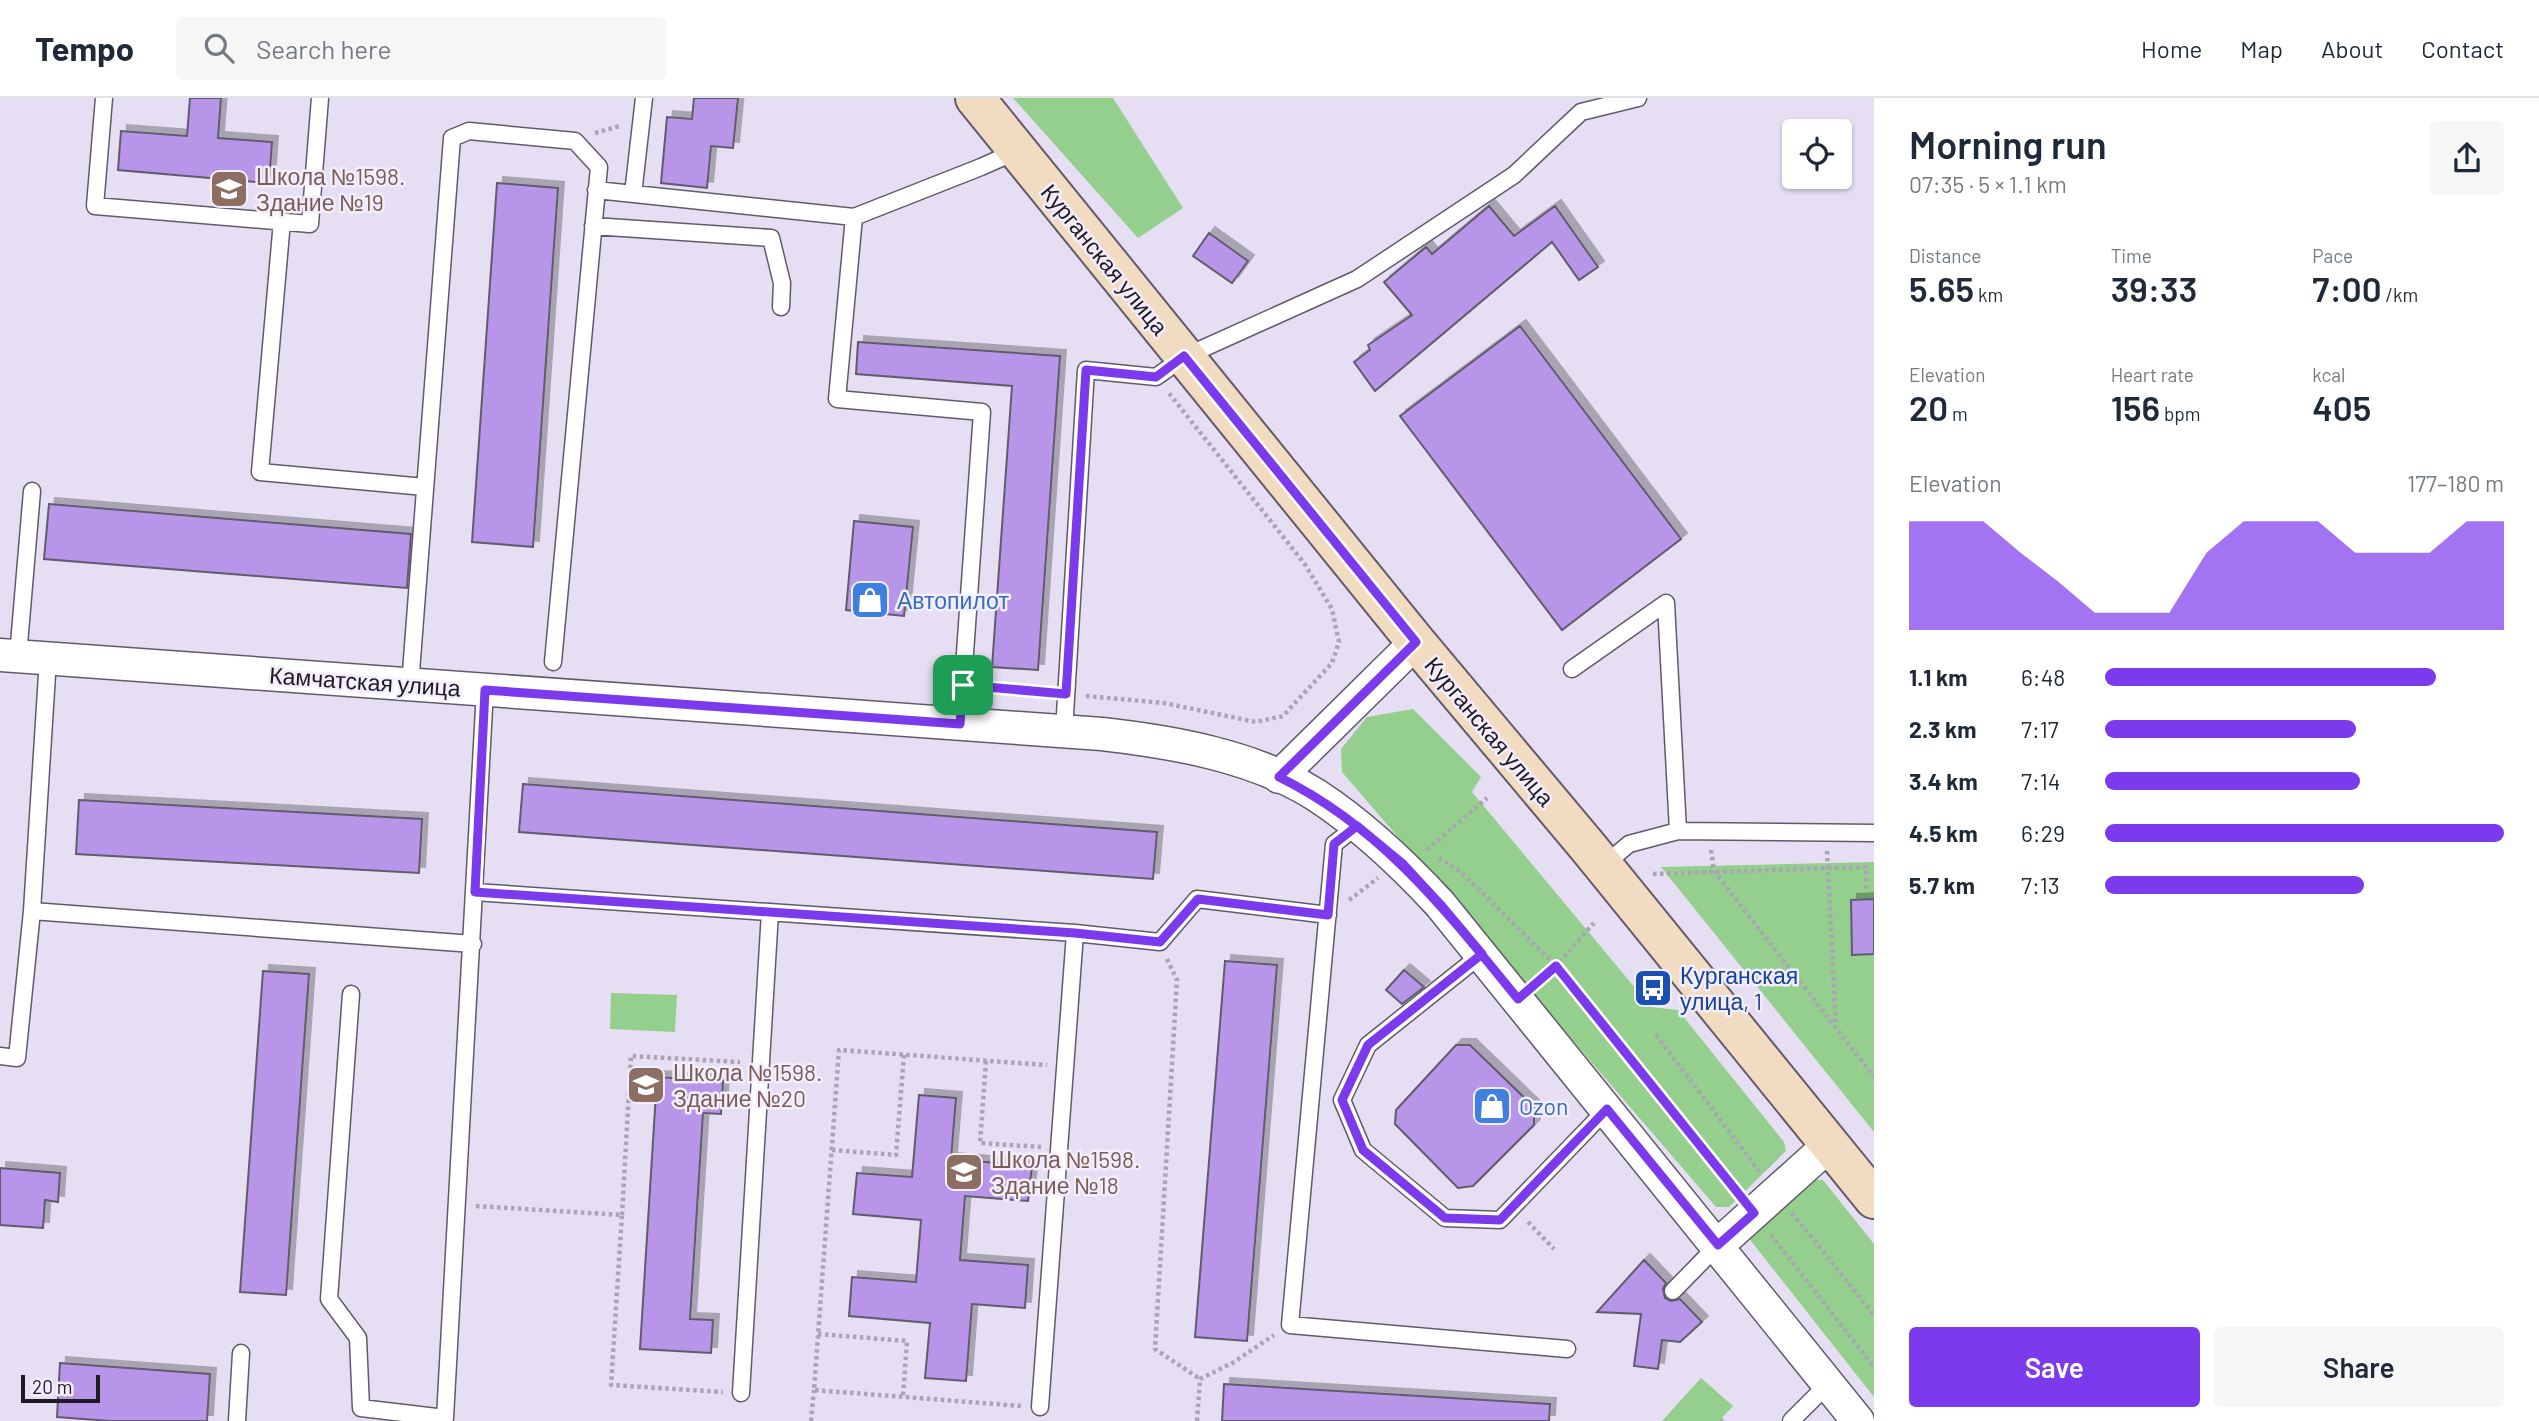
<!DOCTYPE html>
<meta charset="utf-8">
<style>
:root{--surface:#fff;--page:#f6f6f7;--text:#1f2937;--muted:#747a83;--line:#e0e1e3;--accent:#7c3aed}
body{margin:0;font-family:Barlow,sans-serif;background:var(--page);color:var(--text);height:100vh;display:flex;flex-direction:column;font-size:26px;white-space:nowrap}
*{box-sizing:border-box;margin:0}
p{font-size:23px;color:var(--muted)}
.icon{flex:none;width:38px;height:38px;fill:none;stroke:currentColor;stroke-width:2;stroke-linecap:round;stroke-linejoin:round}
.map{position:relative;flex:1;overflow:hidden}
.panel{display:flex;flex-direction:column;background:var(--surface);width:665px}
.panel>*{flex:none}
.fabs{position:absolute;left:1782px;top:21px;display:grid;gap:14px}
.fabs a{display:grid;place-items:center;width:70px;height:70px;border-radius:7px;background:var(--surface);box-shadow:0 2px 5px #0004;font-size:35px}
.scale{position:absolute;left:21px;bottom:18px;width:79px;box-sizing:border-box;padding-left:7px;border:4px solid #1e1b22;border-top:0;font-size:19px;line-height:24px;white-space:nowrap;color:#1e1b22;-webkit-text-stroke:5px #f3edfd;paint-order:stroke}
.pin{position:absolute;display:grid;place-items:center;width:60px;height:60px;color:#fff;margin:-30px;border-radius:14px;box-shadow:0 4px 10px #0006}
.round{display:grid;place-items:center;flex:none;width:74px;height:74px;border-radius:7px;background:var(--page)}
.headline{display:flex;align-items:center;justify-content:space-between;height:119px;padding:0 35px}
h1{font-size:38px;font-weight:600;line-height:52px}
.figures{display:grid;grid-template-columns:repeat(3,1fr);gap:10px;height:119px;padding:7px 35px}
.figures div{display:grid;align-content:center}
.figures b{font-size:35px;font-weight:600}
.figures small{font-size:19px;font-weight:400}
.figures p{font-size:19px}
.chart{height:196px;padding:14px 35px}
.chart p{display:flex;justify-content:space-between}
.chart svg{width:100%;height:126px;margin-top:7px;fill:var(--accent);opacity:.7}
.button{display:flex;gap:14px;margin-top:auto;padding:14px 35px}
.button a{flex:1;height:80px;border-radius:7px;background:var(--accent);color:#fff;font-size:28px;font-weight:600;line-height:80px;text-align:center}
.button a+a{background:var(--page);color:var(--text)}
ul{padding:0 35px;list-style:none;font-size:23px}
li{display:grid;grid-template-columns:112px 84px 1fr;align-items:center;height:52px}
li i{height:18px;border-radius:9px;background:var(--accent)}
header{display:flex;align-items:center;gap:42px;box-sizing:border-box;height:98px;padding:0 35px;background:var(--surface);border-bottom:2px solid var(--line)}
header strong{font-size:33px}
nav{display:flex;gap:38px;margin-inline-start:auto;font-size:24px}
.search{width:490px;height:63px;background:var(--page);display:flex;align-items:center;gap:18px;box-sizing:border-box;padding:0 24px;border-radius:7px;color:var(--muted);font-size:26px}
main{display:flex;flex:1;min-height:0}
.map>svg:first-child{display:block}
</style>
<header>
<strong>Tempo</strong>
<div class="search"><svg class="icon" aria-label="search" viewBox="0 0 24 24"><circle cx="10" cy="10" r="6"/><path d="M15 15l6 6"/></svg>Search here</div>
<nav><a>Home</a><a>Map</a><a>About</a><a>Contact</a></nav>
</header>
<main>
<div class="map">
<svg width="1874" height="1323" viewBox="0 0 1874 1323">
<defs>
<filter id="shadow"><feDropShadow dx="6" dy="-6" stdDeviation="0" flood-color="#0004"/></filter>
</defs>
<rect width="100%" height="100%" fill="#e6dff3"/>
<!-- green -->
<path fill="#94cf8e" d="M 1013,0 L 1113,0 L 1183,110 L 1138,140 Z
M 1413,611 L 1481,679 L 1472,694 L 1651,909 L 1678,912 L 1784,1044 L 1786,1053 L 1729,1109 L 1716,1109 L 1342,674 L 1341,651 L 1367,619 Z
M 1874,764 L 1874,1034 L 1661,769 Z
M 611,895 L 677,897 L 675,934 L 610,931 Z
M 1807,1081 L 1823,1082 L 1874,1146 L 1874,1299 L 1747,1138 Z
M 1701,1280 L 1733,1308 L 1719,1323 L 1662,1323 Z"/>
<!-- building -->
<path fill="#b795e9" stroke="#615b6d" stroke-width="2" filter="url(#shadow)" d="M 190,0 L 221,0 L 218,40 L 272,44 L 269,85 L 118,72 L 121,33 L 187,38 Z
M 694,0 L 738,0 L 733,50 L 711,48 L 707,90 L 661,85 L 667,19 L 692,21 Z
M 497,85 L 558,90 L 533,449 L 472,444 Z
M 1489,108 L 1514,138 L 1555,108 L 1598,169 L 1579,182 L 1552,144 L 1375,293 L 1354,264 L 1370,252 L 1368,247 L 1412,217 L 1384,184 L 1426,149 L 1432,156 Z
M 1209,135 L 1248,163 L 1232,185 L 1193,158 Z
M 1520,228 L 1681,441 L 1562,532 L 1400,318 Z
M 858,244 L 1060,258 L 1038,572 L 992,569 L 1012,288 L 856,276 Z
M 49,406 L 411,436 L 407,490 L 44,461 Z
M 854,423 L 913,429 L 904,518 L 846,512 Z
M 523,686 L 1157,734 L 1153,781 L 519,734 Z
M 79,702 L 422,721 L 419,775 L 76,756 Z
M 1874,801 L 1874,856 L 1852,857 L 1851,802 Z
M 1225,863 L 1277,867 L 1247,1243 L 1195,1239 Z
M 1404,872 L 1424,889 L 1402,906 L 1386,892 Z
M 263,873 L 309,876 L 286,1197 L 240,1194 Z
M 1456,947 L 1470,947 L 1534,1009 L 1534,1027 L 1473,1088 L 1458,1090 L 1395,1026 L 1396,1012 Z
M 657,979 L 723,983 L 721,1016 L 703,1015 L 690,1221 L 713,1222 L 711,1255 L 640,1251 Z
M 919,997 L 956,1000 L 951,1061 L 1032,1068 L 1028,1103 L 965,1098 L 960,1162 L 1028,1167 L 1025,1210 L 972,1206 L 966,1283 L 925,1280 L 930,1225 L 849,1218 L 852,1179 L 916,1184 L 921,1122 L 853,1116 L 857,1075 L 912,1079 Z
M 0,1070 L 60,1075 L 58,1104 L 45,1102 L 43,1130 L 0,1127 Z
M 1644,1162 L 1666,1185 L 1663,1191 L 1665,1200 L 1671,1203 L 1680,1201 L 1702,1224 L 1680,1244 L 1662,1242 L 1658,1271 L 1634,1268 L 1641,1216 L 1597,1214 Z
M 60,1265 L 210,1276 L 207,1323 L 110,1323 L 57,1319 Z
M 1224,1286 L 1550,1306 L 1549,1323 L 1222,1323 Z"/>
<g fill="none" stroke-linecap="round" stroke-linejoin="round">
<defs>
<path id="lane" d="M 104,0 L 95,108 L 310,126 L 320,0
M 596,92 L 854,119 L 981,69 L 1017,53
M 633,96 L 644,0
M 854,119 L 837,301 L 982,314 L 960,626
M 282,123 L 260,374 L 425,389
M 593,128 L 771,140 L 782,185 L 781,209
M 1666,505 L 1678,733
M 18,558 L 32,393
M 48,561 L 32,813 L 473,846
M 1572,571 L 1666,505
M 410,587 L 452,40 L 469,33 L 575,43 L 599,69 L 553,564
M 1064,633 L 1086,272 L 1156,279 L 1184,259 L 1357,181 L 1514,77 L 1581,14 L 1638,0
M 1357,728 L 1334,746 L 1290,1227 L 1567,1251
M 1603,768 L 1629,746 L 1678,733 L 1874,735
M 475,794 L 1075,835 L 1160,844 L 1197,801 L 1328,817
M 1482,856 L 1368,947 L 1342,1002 L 1363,1052 L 1445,1120 L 1500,1122 L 1607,1011
M 351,896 L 329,1201 L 358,1240 L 361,1310 L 445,1320 L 485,592
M 0,958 L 17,960 L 32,813
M 1673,1193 L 1718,1147
M 741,1295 L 770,814
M 1040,1309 L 1075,835
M 237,1323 L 241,1255
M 1791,1323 L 1828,1286"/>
<path id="street" d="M 0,557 L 1102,636 C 1173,644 1254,658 1316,697 C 1362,727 1403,766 1440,806 L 1858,1323
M 1279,679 L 1416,544
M 1718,1147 L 1829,1047"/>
<path id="secondary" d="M 975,0 L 1416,544 L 1588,749 L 1874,1101"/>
</defs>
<!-- lane casing -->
<use href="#lane" stroke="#605a6b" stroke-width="19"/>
<!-- street casing -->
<use href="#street" stroke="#605a6b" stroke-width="35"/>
<!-- secondary casing -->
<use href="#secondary" stroke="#605a6b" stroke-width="42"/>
<!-- path -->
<path stroke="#aaa4b4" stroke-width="4.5" stroke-dasharray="3.5 3.5" stroke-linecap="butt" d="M 595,35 L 620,28
M 981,589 L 1046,594
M 1086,598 L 1164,605 L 1256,624 L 1283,618 L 1332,565 L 1339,544 L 1332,511 L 1304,465 L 1168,294
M 1427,752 L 1487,700
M 1711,752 L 1714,773 L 1874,979
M 1827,753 L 1836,929
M 1439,760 L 1461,774 L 1556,868 L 1738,1095
M 1653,776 L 1866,769 L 1866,791
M 1349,802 L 1378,780
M 1167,861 L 1177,882 L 1155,1251 L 1200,1281
M 1539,883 L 1556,868 L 1594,825
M 1656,937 L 1759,1073
M 986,963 L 980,1045 L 1041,1049
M 832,1052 L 896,1057 L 904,956
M 476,1108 L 622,1117 L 611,1287 L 723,1294
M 1792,1115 L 1874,1217
M 622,1117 L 631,958 L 740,964
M 1528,1124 L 1554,1151
M 1771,1137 L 1874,1269
M 818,1236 L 907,1243 L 903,1299
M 1021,1308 L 814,1292 L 839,952 L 1047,967
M 1721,1321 L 1722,1323
M 811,1323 L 814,1292
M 1197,1323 L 1200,1281 L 1234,1264 L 1274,1237"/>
<!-- lane -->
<use href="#lane" stroke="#fff" stroke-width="16"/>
<!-- street -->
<use href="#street" stroke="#fff" stroke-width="32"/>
<!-- secondary -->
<use href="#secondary" stroke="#f2dcc1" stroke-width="38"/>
</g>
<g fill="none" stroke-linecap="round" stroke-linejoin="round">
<defs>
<path id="route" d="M 963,587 L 960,626 L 485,592 L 475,794 L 1075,835 L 1160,844 L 1198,801 L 1328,817 L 1334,746 L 1357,728 L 1403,766 L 1440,806 L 1482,856 L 1368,947 L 1342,1002 L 1363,1052 L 1445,1120 L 1500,1122 L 1607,1011 L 1718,1147 L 1754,1115 L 1556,868 L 1518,901 C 1447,814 1383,730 1279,679 L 1416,544 L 1184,258 L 1156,279 L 1086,272 L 1066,596 L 963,587"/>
</defs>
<!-- route casing -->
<use href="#route" stroke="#fff" stroke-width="14"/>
<!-- route -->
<use href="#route" stroke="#7c3aed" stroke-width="9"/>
</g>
<!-- icons -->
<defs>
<symbol id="school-square" viewBox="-11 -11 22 22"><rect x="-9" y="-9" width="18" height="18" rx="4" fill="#8d6e63" stroke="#f3edfd"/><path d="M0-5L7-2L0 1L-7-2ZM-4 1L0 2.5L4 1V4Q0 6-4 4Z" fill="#fff"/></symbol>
<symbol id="shop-square" viewBox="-11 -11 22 22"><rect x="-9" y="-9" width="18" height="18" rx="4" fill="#3f7fe0" stroke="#f3edfd"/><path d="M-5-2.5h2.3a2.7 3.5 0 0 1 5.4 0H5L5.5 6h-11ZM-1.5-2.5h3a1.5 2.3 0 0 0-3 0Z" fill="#fff"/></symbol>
<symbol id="bus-square" viewBox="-11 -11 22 22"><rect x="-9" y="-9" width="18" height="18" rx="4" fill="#1a4fb4" stroke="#f3edfd"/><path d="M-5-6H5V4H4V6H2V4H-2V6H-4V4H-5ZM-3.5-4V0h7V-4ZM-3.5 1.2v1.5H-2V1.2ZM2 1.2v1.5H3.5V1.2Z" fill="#fff"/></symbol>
</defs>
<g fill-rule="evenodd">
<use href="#school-square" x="207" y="69" width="44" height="44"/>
<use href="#shop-square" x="848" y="480" width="44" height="44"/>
<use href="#bus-square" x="1631" y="868" width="44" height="44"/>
<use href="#school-square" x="624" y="965" width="44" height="44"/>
<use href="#shop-square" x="1470" y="986" width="44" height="44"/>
<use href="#school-square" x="942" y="1052" width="44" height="44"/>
</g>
<g text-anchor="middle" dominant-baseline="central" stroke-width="5" stroke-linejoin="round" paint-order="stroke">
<!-- education labels -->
<g font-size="23" fill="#785e54" stroke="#f3edfd" text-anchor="start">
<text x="256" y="78">Школа №1598.<tspan x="256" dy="26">Здание №19</tspan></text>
<text x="673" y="974">Школа №1598.<tspan x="673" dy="26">Здание №20</tspan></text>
<text x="991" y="1061">Школа №1598.<tspan x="991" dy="26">Здание №18</tspan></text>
</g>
<!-- street labels -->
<g font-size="23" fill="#1e1b22" stroke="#f3edfd">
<text transform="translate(1105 161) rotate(51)">Курганская улица</text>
<text transform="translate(365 583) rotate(4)">Камчатская улица</text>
<text transform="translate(1490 633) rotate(50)">Курганская улица</text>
</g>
<!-- shop labels -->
<g font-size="23" fill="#366cbe" stroke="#f3edfd" text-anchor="start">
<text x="897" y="502">Автопилот</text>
<text x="1519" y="1008">Ozon</text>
</g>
<!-- transit labels -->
<g font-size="23" fill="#164399" stroke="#f3edfd" text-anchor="start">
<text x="1680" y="877">Курганская<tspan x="1680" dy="26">улица, 1</tspan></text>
</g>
</g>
</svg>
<div class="fabs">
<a><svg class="icon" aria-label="locate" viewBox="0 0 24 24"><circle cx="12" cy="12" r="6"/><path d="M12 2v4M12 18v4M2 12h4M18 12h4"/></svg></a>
</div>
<div class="scale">20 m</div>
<div class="pin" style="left:963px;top:587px;background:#1e9e55"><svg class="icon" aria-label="arrive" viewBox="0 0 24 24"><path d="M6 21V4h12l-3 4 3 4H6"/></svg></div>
</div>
<section class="panel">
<div class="headline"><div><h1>Morning run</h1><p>07:35 · 5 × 1.1 km</p></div><a class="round"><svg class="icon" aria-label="share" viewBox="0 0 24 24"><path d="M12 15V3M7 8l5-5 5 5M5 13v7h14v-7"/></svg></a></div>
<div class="figures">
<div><p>Distance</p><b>5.65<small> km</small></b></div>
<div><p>Time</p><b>39:33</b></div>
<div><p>Pace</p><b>7:00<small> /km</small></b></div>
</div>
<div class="figures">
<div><p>Elevation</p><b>20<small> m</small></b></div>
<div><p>Heart rate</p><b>156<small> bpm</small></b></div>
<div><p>kcal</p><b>405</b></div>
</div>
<div class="chart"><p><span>Elevation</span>177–180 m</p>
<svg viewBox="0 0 160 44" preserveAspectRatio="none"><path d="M0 44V6L10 6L20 6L30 17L40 27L50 38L60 38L70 38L80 17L90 6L100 6L110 6L120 17L130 17L140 17L150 6L160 6V44z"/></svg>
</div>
<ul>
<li><b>1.1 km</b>6:48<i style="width:83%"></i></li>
<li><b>2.3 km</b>7:17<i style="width:63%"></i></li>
<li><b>3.4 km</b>7:14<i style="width:64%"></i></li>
<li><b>4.5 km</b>6:29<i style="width:100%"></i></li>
<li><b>5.7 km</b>7:13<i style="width:65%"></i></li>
</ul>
<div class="button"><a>Save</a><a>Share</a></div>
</section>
</main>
